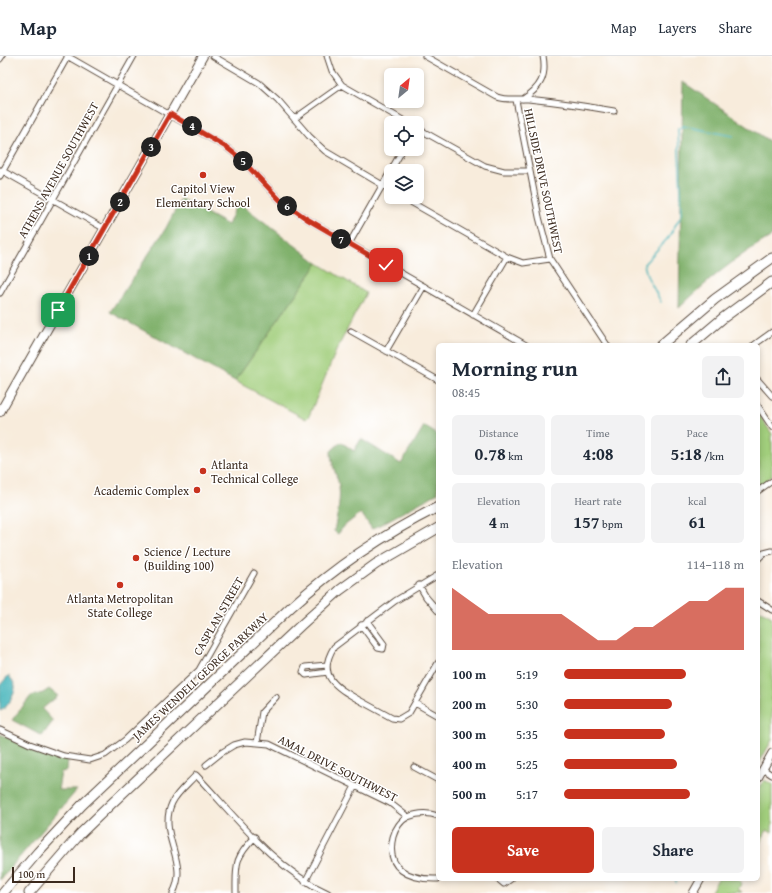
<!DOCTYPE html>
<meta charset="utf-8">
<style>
:root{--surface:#fff;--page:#f2f2f3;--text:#1f2937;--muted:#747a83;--line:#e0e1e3;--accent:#c8321e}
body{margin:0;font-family:"Gentium Book Plus",serif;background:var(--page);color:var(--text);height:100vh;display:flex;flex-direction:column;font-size:15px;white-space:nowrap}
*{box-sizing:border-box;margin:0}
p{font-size:13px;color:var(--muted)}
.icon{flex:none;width:22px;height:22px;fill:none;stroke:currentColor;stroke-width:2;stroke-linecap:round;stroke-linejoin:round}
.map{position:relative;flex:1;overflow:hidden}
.details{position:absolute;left:436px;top:287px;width:324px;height:538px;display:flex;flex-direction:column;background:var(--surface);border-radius:6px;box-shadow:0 2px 6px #0003}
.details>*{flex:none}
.needle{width:26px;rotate:29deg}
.tools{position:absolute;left:384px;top:12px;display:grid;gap:8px}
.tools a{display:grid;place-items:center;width:40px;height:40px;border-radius:6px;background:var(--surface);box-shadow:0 2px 6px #0003;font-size:20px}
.scale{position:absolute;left:12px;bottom:10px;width:63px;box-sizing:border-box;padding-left:4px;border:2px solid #3b2a1e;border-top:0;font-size:11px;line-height:14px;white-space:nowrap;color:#3b2a1e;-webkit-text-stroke:3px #fff;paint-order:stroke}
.pin{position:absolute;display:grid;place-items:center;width:34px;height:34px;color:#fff;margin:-17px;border-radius:8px;box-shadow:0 2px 6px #0006}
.km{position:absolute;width:20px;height:20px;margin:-10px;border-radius:50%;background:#222;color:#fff;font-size:11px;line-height:20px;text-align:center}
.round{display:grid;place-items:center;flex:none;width:42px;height:42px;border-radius:6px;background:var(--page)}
.headline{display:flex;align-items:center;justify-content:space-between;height:68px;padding:0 16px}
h1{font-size:22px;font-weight:700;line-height:30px}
.metrics{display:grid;grid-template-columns:repeat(3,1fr);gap:6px;height:68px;padding:4px 16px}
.metrics div{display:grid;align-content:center;border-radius:6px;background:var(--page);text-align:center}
.metrics b{font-size:17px;font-weight:700}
.metrics small{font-size:11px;font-weight:400}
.metrics p{font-size:11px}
.chart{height:112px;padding:8px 16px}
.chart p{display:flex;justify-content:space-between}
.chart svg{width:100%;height:72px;margin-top:4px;fill:var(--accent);opacity:.7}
.button{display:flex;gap:8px;margin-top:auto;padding:8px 16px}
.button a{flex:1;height:46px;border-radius:6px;background:var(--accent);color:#fff;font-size:16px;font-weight:700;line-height:46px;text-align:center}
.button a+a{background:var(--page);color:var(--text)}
ul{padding:0 16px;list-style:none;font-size:13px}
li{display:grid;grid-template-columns:64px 48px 1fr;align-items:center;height:30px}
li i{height:10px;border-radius:5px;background:var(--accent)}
header{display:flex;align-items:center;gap:24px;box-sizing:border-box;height:56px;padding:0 20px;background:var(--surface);border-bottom:1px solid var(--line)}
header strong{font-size:19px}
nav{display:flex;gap:22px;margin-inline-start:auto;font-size:14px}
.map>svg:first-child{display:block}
</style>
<header>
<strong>Map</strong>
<nav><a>Map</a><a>Layers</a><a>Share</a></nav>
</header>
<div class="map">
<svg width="772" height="837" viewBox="0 0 772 837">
<rect width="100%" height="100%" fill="#fff"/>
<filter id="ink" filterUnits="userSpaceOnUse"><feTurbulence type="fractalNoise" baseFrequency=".025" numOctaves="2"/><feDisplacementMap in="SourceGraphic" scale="8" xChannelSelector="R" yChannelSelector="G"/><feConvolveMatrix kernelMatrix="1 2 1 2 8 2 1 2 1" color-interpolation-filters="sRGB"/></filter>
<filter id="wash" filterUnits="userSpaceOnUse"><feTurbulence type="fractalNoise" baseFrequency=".012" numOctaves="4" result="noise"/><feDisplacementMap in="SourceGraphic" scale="16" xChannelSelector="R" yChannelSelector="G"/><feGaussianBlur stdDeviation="0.9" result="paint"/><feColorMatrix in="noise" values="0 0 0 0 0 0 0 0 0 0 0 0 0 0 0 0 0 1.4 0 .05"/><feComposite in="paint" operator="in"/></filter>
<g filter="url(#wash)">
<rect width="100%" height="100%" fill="#f8ecdc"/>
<!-- green -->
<path fill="#a1ce7c" stroke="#6e7c4d" d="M 318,207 L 366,237 L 336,295 L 309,360 L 306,363 L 235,325 Z
M 758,357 L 772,378 L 772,420 L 758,430 Z
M 758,553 L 772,561 L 772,684 L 758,709 Z
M 764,724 L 772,728 L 772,777 L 767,774 L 758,790 L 758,735 Z
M 718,823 L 738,823 L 742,827 L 738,833 L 742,836 L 710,837 Z"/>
<!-- forest -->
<path fill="#80b16c" stroke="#5e6e45" d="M 683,26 L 772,87 L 772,180 C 738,199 706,226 679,252 Z
M 181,143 L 228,169 L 238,146 L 318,207 L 235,325 L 110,256 L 166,172 Z
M 424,370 L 438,379 L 438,437 L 372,473 L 361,457 L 344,470 L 338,478 L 334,475 C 337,459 342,442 338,425 C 335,415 331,406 331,395 L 341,386 L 354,395 L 361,383 L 401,408 Z
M 49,633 L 58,640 L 42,653 L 53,665 L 42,680 L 12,664 L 31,640 L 43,637 Z
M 0,678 L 50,700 L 68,704 L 67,715 L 61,716 L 58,734 L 77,734 L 0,824 Z"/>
<!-- water -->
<path fill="#42b3b9" stroke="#3e6e6c" d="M 9,619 C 10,622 14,626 15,630 C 16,637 7,653 0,655 L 0,629 Z"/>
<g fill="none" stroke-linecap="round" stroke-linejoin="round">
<!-- stream -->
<path stroke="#42b3b9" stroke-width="1.5" d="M 661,246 L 647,220 L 644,208 L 668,182 L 682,158 L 678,73 L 683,70 L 733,80
M 676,823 L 676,827"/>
</g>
</g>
<g filter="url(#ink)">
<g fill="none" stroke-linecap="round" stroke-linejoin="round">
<defs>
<path id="minor" d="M 67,0 L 226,91 L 241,103 L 280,144 L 307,163 L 526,289
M 213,0 L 259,27 L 278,44 L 309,80 L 325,95 L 391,134
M 327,0 L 332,15 L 342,29 L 408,67
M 425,0 L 497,41 C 508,45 517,42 528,43 C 557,46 585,50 614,55
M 0,3 L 2,0
M 523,43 C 540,32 547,21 543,0
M 516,44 L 539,161 L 550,203 L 607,289
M 294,63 L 342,29
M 417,72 L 485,110 L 504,115 L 530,115
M 1,114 L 105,173
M 0,120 L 68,0
M 402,141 L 507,201 L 523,207 L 550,203
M 349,188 L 403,93
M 0,237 L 134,0
M 473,259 L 507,201
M 351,275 L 438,324
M 754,289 L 772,276
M 386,295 L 424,230
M 758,324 L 772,340
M 758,350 L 772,371
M 758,435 L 772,425
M 758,503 L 764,497 L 772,495
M 438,519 L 395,545 L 334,591 C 316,620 336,631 359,644 C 370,650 381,656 392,662 L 399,663 L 409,657 L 438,607
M 419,529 L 426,541 L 438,555
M 758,545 L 772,554
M 361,569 L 378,592 L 383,593 L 384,588 L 367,565
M 327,609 L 305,611 L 303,616 L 306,619 L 328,616
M 415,647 L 438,660
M 0,674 L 30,688 L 64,700 L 90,704 L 105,699 L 125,684 L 199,614 L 254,517
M 257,687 L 262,656 L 276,641
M 206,709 L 221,697 L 234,689 L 245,686 L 269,688 L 390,747 L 408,761 C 418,757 427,756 438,760
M 414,711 L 438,724
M 763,713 L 772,719
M 408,761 C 401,764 395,773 393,781 C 385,813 409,824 438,823
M 498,823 L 504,828 L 511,823
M 305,826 L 355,730
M 173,837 C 190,806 157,779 172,747 C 177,736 188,728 196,719 C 236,761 274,813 328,837
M 236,837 C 236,808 234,803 255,781"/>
<path id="secondary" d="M 758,722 L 772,697
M 693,837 L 701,823"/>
<path id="primary" d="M 0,356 L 203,0"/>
<path id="motorway" d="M 661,289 L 715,243 L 772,202
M 691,289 L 723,262 L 772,226
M 3,837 L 38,796 L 82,749 L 291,551 C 336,510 384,478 438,451
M 29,837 L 80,778 L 109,750 L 300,570 L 340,534 L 376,508 L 438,472"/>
</defs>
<!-- minor casing -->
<use href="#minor" stroke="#57473a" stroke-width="7"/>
<!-- secondary casing -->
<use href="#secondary" stroke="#57473a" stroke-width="9"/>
<!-- primary casing -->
<use href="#primary" stroke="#57473a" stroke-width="10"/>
<!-- motorway casing -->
<use href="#motorway" stroke="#57473a" stroke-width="11"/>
<!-- minor -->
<use href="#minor" stroke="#fff" stroke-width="5"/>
<!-- secondary -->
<use href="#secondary" stroke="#fff" stroke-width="7"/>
<!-- primary -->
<use href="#primary" stroke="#fff" stroke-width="8"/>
<!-- motorway -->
<use href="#motorway" stroke="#fff" stroke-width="9"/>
</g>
</g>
<g fill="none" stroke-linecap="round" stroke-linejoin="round" filter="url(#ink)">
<defs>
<path id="route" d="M 58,254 L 170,58 L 226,91 L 241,103 L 280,144 L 307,163 L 386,209"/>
</defs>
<!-- route casing -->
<use href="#route" stroke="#fff" stroke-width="8"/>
<!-- route -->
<use href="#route" stroke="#c8321e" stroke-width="5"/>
</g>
<!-- markers -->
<g fill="#c8321e" stroke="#fff" stroke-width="1.5">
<circle cx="203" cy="119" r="4"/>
<circle cx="203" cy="415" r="4"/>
<circle cx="197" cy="434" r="4"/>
<circle cx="136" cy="502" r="4"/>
<circle cx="120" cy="529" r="4"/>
</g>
<g text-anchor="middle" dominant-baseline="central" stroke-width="3" stroke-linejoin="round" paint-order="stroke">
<!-- street labels -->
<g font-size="12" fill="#3b2a1e" stroke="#fff">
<text transform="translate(58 114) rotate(-61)">ATHENS AVENUE SOUTHWEST</text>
<text transform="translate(544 125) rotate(78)">HILLSIDE DRIVE SOUTHWEST</text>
<text transform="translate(218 560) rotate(-60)">CASPLAN STREET</text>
<text transform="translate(200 620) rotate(-43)">JAMES WENDELL GEORGE PARKWAY</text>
<text transform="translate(338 712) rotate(27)">AMAL DRIVE SOUTHWEST</text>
</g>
<!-- poi labels -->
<g font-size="12" fill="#3b2a1e" stroke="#fff">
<text x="203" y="132">Capitol View<tspan x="203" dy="14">Elementary School</tspan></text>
<text x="211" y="408" text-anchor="start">Atlanta<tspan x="211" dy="14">Technical College</tspan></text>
<text x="189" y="434" text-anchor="end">Academic Complex</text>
<text x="144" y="495" text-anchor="start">Science / Lecture<tspan x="144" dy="14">(Building 100)</tspan></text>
<text x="120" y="542">Atlanta Metropolitan<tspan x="120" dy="14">State College</tspan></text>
</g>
</g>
</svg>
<div class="tools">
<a><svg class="needle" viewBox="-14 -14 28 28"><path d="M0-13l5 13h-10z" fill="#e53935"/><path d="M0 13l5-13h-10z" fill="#747a83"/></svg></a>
<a><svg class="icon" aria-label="locate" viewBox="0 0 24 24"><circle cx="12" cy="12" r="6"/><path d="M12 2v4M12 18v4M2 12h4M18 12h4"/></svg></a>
<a><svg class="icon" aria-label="layers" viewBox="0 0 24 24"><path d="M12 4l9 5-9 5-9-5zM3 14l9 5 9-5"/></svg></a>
</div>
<div class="scale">100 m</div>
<div class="pin" style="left:58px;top:254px;background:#1e9e55"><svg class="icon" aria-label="arrive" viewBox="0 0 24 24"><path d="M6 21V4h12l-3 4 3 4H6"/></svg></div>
<div class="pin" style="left:386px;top:209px;background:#d93025"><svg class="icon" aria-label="check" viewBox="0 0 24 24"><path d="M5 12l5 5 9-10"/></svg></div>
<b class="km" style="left:89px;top:200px">1</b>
<b class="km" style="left:120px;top:146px">2</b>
<b class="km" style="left:151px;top:91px">3</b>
<b class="km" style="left:192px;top:70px">4</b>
<b class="km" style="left:243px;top:105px">5</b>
<b class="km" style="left:287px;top:150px">6</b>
<b class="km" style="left:341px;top:183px">7</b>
<section class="details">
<div class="headline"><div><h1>Morning run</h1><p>08:45</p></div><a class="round"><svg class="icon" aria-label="share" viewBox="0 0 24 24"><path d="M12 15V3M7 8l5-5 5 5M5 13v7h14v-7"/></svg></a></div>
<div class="metrics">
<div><p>Distance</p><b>0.78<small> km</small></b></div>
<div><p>Time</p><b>4:08</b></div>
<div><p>Pace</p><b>5:18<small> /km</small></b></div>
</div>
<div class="metrics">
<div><p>Elevation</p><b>4<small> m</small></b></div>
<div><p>Heart rate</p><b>157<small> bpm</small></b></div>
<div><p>kcal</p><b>61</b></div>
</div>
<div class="chart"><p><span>Elevation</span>114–118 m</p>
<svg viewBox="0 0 160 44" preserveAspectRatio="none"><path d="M0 44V6L10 14L20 22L30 22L40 22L50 22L60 22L70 30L80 38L90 38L100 30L110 30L120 22L130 14L140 14L150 6L160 6V44z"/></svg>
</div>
<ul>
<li><b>100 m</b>5:19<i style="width:68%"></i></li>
<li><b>200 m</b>5:30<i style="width:60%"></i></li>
<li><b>300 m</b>5:35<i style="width:56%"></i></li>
<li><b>400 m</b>5:25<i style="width:63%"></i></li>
<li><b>500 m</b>5:17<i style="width:70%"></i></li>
</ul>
<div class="button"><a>Save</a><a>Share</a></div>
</section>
</div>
